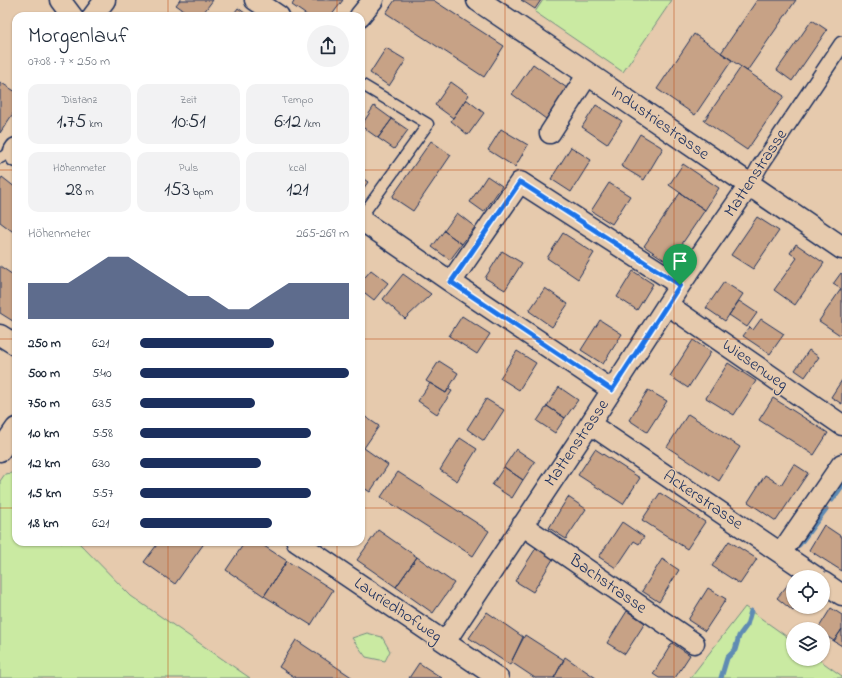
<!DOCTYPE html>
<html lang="de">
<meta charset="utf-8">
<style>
:root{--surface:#fff;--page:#f2f2f3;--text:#1f2937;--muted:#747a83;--accent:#1b2f5e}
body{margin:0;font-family:"Indie Flower",sans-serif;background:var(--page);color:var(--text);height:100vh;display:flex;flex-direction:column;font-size:15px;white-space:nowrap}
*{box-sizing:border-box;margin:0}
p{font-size:13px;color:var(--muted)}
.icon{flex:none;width:22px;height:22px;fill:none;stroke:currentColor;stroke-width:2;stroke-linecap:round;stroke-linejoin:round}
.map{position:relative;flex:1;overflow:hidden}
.panel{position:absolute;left:12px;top:12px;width:353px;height:534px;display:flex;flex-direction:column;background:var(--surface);border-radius:12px;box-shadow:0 1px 3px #0004}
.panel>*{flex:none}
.controls{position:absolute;left:786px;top:570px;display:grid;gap:8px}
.controls a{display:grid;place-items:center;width:44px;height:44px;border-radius:50%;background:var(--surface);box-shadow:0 1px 3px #0004;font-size:20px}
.pin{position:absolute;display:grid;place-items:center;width:34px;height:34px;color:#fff;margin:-41px -17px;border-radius:50% 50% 50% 0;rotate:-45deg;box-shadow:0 0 4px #0007}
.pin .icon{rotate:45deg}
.round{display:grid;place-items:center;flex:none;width:42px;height:42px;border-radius:21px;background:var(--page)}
.headline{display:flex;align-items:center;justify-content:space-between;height:68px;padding:0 16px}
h1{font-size:22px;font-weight:600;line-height:30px}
.metrics{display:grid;grid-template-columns:repeat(3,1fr);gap:6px;height:68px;padding:4px 16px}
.metrics div{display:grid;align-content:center;border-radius:10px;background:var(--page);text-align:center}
.metrics b{font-size:20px;font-weight:600}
.metrics small{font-size:11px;font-weight:400}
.metrics p{font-size:11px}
.chart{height:112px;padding:8px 16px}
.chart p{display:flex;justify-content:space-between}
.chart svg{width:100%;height:72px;margin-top:4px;fill:var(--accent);opacity:.7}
ul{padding:0 16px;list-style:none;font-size:13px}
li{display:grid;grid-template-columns:64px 48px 1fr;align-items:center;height:30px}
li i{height:10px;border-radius:5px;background:var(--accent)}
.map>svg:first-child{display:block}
</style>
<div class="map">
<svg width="842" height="678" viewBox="0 0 842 678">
<rect width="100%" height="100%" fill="#e6caad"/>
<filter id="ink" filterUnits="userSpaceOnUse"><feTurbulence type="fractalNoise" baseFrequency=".025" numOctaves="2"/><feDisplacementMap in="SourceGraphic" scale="8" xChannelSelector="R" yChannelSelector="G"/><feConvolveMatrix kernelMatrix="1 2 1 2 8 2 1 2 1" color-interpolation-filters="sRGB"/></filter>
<g filter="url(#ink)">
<!-- green -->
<path fill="#caeaa2" stroke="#728c80" d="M 543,0 L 672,0 L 623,72 L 535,12 Z
M 12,473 L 16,477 L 16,542 L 78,542 L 131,596 L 250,678 L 0,678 L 0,481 L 5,474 Z
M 745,607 L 793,641 L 793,659 L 818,659 L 842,676 L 842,678 L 690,678 Z
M 367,633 L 382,637 L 390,651 L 385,661 L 366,657 L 352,638 Z"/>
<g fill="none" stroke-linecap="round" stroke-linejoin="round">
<!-- stream -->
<path stroke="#5e8bb3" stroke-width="5" d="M 832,500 L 842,486
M 799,545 L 826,509
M 721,678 L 727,658 L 735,650 L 739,636 L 747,625 L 751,611"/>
</g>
<!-- building -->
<path fill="#c7a286" stroke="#1b2f5e" d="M 180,0 L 213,0 L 201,16 L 192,16 L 176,5 Z
M 295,0 L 343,0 L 331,16 L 308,16 L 292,5 Z
M 395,0 L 433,0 L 504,46 L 484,77 L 386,13 Z
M 521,0 L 541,0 L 535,9 Z
M 757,0 L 796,0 L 747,71 L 721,53 Z
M 238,8 L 249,16 L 232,16 Z
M 812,20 L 827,30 L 792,81 L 777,70 Z
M 694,34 L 732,60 L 695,115 L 657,89 Z
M 386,48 L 406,60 L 389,86 L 370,73 Z
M 533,64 L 567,88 L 546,119 L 512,94 Z
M 741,67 L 784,96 L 747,150 L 704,121 Z
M 0,82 L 16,92 L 16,109 L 0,133 Z
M 451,82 L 469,95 L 453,118 L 435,105 Z
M 466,99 L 484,113 L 468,135 L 451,121 Z
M 596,105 L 622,121 L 607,144 L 582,127 Z
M 374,106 L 392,119 L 378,138 L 361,126 Z
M 392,119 L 408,130 L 394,149 L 378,138 Z
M 501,129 L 528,145 L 515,167 L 488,150 Z
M 640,134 L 663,148 L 644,180 L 621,166 Z
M 431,141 L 451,155 L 413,211 L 392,197 Z
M 571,147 L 591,160 L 571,192 L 551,179 Z
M 683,164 L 719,188 L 705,210 L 669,185 Z
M 487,176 L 502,186 L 484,212 L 470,202 Z
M 2,177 L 16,188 L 16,234 L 0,222 L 0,181 Z
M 361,177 L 368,182 L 361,192 Z
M 609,183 L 630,196 L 612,224 L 591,211 Z
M 680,193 L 705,210 L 669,263 L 644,246 Z
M 457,213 L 475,227 L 462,244 L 444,231 Z
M 757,217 L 779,231 L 753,269 L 731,255 Z
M 444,231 L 462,244 L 450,260 L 432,247 Z
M 563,233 L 594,253 L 578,279 L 547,258 Z
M 796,244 L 824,263 L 795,305 L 774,290 L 797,258 L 790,253 Z
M 502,251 L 522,263 L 505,290 L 485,278 Z
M 0,266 L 16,277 L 16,323 L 0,313 Z
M 371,270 L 388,283 L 374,300 L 361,290 L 361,282 Z
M 633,271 L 653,284 L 637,310 L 617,297 Z
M 841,273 L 842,274 L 842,332 L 840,335 L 819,321 L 841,289 L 833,284 Z
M 403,274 L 431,294 L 405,319 L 383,299 Z
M 724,282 L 743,294 L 725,321 L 706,308 Z
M 545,288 L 568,304 L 552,327 L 529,311 Z
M 739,301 L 757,313 L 747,327 L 729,315 Z
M 462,316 L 490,334 L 477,354 L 449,336 Z
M 761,319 L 784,334 L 770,354 L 743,336 L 750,327 L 753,330 Z
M 600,320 L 622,334 L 603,364 L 581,350 Z
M 693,340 L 711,352 L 688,388 L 670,376 Z
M 809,350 L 819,357 L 805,377 L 795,370 Z
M 517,351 L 536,363 L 519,390 L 500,378 Z
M 439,361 L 458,373 L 446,393 L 426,381 Z
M 728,363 L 756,381 L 734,415 L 706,398 Z
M 842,380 L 842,404 L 831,397 Z
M 430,383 L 446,393 L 448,389 L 452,391 L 437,414 L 418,401 Z
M 559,387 L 578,400 L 565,418 L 547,406 Z
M 648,390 L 667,401 L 647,432 L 629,420 Z
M 773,398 L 828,433 L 814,455 L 759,420 Z
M 486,399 L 504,410 L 484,441 L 467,429 Z
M 547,406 L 565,418 L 555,433 L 537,421 Z
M 361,414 L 379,426 L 364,448 L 388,465 L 370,492 L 361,486 Z
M 688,414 L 740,447 L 719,481 L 667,447 Z
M 460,438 L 477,449 L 457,481 L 440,470 Z
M 516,449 L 535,462 L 523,480 L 504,467 Z
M 595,449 L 640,478 L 623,504 L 578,475 Z
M 794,464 L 808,473 L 776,521 L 748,502 L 765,475 L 781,485 Z
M 504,467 L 523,480 L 512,498 L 492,485 Z
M 398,472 L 489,531 L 473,556 L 381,497 Z
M 660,493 L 705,522 L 687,549 L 642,520 Z
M 568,497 L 586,509 L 566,539 L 549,528 Z
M 622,522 L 644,537 L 639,544 L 634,541 L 616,568 L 599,557 Z
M 824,525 L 842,537 L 842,571 L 809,550 Z
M 378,530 L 417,557 L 396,587 L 357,560 Z
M 729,541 L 757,559 L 740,584 L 712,566 Z
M 159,542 L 205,542 L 175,584 L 144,562 Z
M 245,542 L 258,542 L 287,561 L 264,596 L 226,570 Z
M 536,548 L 553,559 L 533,592 L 515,581 Z
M 417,557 L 454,583 L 433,613 L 396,587 Z
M 662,559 L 679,570 L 659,602 L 642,591 Z
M 287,561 L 333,590 L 311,625 L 264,596 Z
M 791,581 L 793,583 L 793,607 L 797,607 L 793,611 L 777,598 Z
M 708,588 L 726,599 L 705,631 L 688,620 Z
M 831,608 L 842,615 L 842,629 L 834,641 L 823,634 L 823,629 L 818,629 Z
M 627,611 L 645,623 L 625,654 L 607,643 Z
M 487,612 L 523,637 L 510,665 L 469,638 Z
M 842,629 L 842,646 L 834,641 Z
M 525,635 L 564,660 L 554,678 L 535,678 L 511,662 Z
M 296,640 L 353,678 L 296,678 L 279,667 Z
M 672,643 L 690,655 L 675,678 L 659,678 L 653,674 Z
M 565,657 L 596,678 L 554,678 Z
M 419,663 L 442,678 L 409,678 Z"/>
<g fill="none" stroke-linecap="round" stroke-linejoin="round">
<defs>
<path id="service" d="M 361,84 L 428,124 L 361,217
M 0,158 L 14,151"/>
<path id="pedestrian" d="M 750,184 L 760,166 L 842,44"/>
<path id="minor" d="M 60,0 L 72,16
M 255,0 L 279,16
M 93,16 L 105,0
M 360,16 L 373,0
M 550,133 L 588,74
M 16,148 L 14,151 L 16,157
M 361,220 L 451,282 L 612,390
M 451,282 L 520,182 L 680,285
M 668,305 L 842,425
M 0,335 L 16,345
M 590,424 L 816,577
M 0,451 L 16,428
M 522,525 L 694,643
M 297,542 L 498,678
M 781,553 L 842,464
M 823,582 L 842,595
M 445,642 L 590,424 L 680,285 L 750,184"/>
<path id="tertiary" d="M 478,0 L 588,74 L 842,248"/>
</defs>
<!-- service casing -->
<use href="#service" stroke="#1b2f5e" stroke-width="13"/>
<!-- pedestrian casing -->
<use href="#pedestrian" stroke="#1b2f5e" stroke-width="18"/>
<!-- minor casing -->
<use href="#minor" stroke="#1b2f5e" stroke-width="23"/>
<!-- tertiary casing -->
<use href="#tertiary" stroke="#1b2f5e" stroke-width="25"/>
<!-- service -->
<use href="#service" stroke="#e6caad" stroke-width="10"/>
<!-- pedestrian -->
<use href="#pedestrian" stroke="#e6caad" stroke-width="15"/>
<!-- minor -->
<use href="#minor" stroke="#e6caad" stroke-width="20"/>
<!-- tertiary -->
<use href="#tertiary" stroke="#e6caad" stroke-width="22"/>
</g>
</g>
<g fill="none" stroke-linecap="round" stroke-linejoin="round" filter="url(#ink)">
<defs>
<path id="route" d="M 520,182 L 680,285 L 612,390 L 451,282 Z"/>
</defs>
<!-- route casing -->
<use href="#route" stroke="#fff" stroke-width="8"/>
<!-- route -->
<use href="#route" stroke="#1a73e8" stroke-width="5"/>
</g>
<!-- grid -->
<path fill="none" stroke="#bf511c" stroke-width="1" stroke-opacity="0.55" d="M 168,0 L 168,16M 337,0 L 337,16M 505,0 L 505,678M 674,0 L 674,678M 0,170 L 16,170M 361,170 L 842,170M 0,339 L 16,339M 361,339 L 842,339M 0,508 L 16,508M 361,508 L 842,508M 168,542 L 168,678M 337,542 L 337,678"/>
<g text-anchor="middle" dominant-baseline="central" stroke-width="3" stroke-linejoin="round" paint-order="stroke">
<!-- street labels -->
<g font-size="17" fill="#1b2f5e" stroke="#e6caad">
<text transform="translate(660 123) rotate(35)">Industriestrasse</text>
<text transform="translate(756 173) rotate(-57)">Mattenstrasse</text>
<text transform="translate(755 365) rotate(35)">Wiesenweg</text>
<text transform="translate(577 443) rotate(-56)">Mattenstrasse</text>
<text transform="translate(703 500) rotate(34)">Ackerstrasse</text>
<text transform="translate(608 584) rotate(35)">Bachstrasse</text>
<text transform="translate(398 610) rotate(34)">Lauriedhofweg</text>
</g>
</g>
</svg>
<div class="controls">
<a><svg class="icon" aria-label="locate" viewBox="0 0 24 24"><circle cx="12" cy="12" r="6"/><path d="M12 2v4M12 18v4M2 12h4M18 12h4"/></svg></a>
<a><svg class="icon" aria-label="layers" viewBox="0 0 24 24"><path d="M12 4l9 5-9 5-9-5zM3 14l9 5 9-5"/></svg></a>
</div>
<div class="pin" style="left:680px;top:285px;background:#1e9e55"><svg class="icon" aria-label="arrive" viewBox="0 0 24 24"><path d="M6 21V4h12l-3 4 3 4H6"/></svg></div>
<section class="panel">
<div class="headline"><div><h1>Morgenlauf</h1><p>07:08 · 7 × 250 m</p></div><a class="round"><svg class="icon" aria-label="share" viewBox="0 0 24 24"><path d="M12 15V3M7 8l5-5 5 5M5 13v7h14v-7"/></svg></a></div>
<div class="metrics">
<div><p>Distanz</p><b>1.75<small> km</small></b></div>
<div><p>Zeit</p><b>10:51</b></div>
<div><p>Tempo</p><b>6:12<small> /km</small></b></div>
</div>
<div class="metrics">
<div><p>Höhenmeter</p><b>28<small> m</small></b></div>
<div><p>Puls</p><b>153<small> bpm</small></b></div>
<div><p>kcal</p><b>121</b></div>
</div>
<div class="chart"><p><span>Höhenmeter</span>265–269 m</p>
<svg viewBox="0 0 160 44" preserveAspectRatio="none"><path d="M0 44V22L10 22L20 22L30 14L40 6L50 6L60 14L70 22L80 30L90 30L100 38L110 38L120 30L130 22L140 22L150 22L160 22V44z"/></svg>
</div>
<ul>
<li><b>250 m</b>6:21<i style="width:64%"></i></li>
<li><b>500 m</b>5:40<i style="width:100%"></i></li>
<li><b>750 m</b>6:35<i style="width:55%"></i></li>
<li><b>1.0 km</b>5:58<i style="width:82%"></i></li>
<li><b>1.2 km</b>6:30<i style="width:58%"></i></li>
<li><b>1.5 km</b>5:57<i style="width:82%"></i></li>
<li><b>1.8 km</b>6:21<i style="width:63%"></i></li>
</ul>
</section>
</div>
